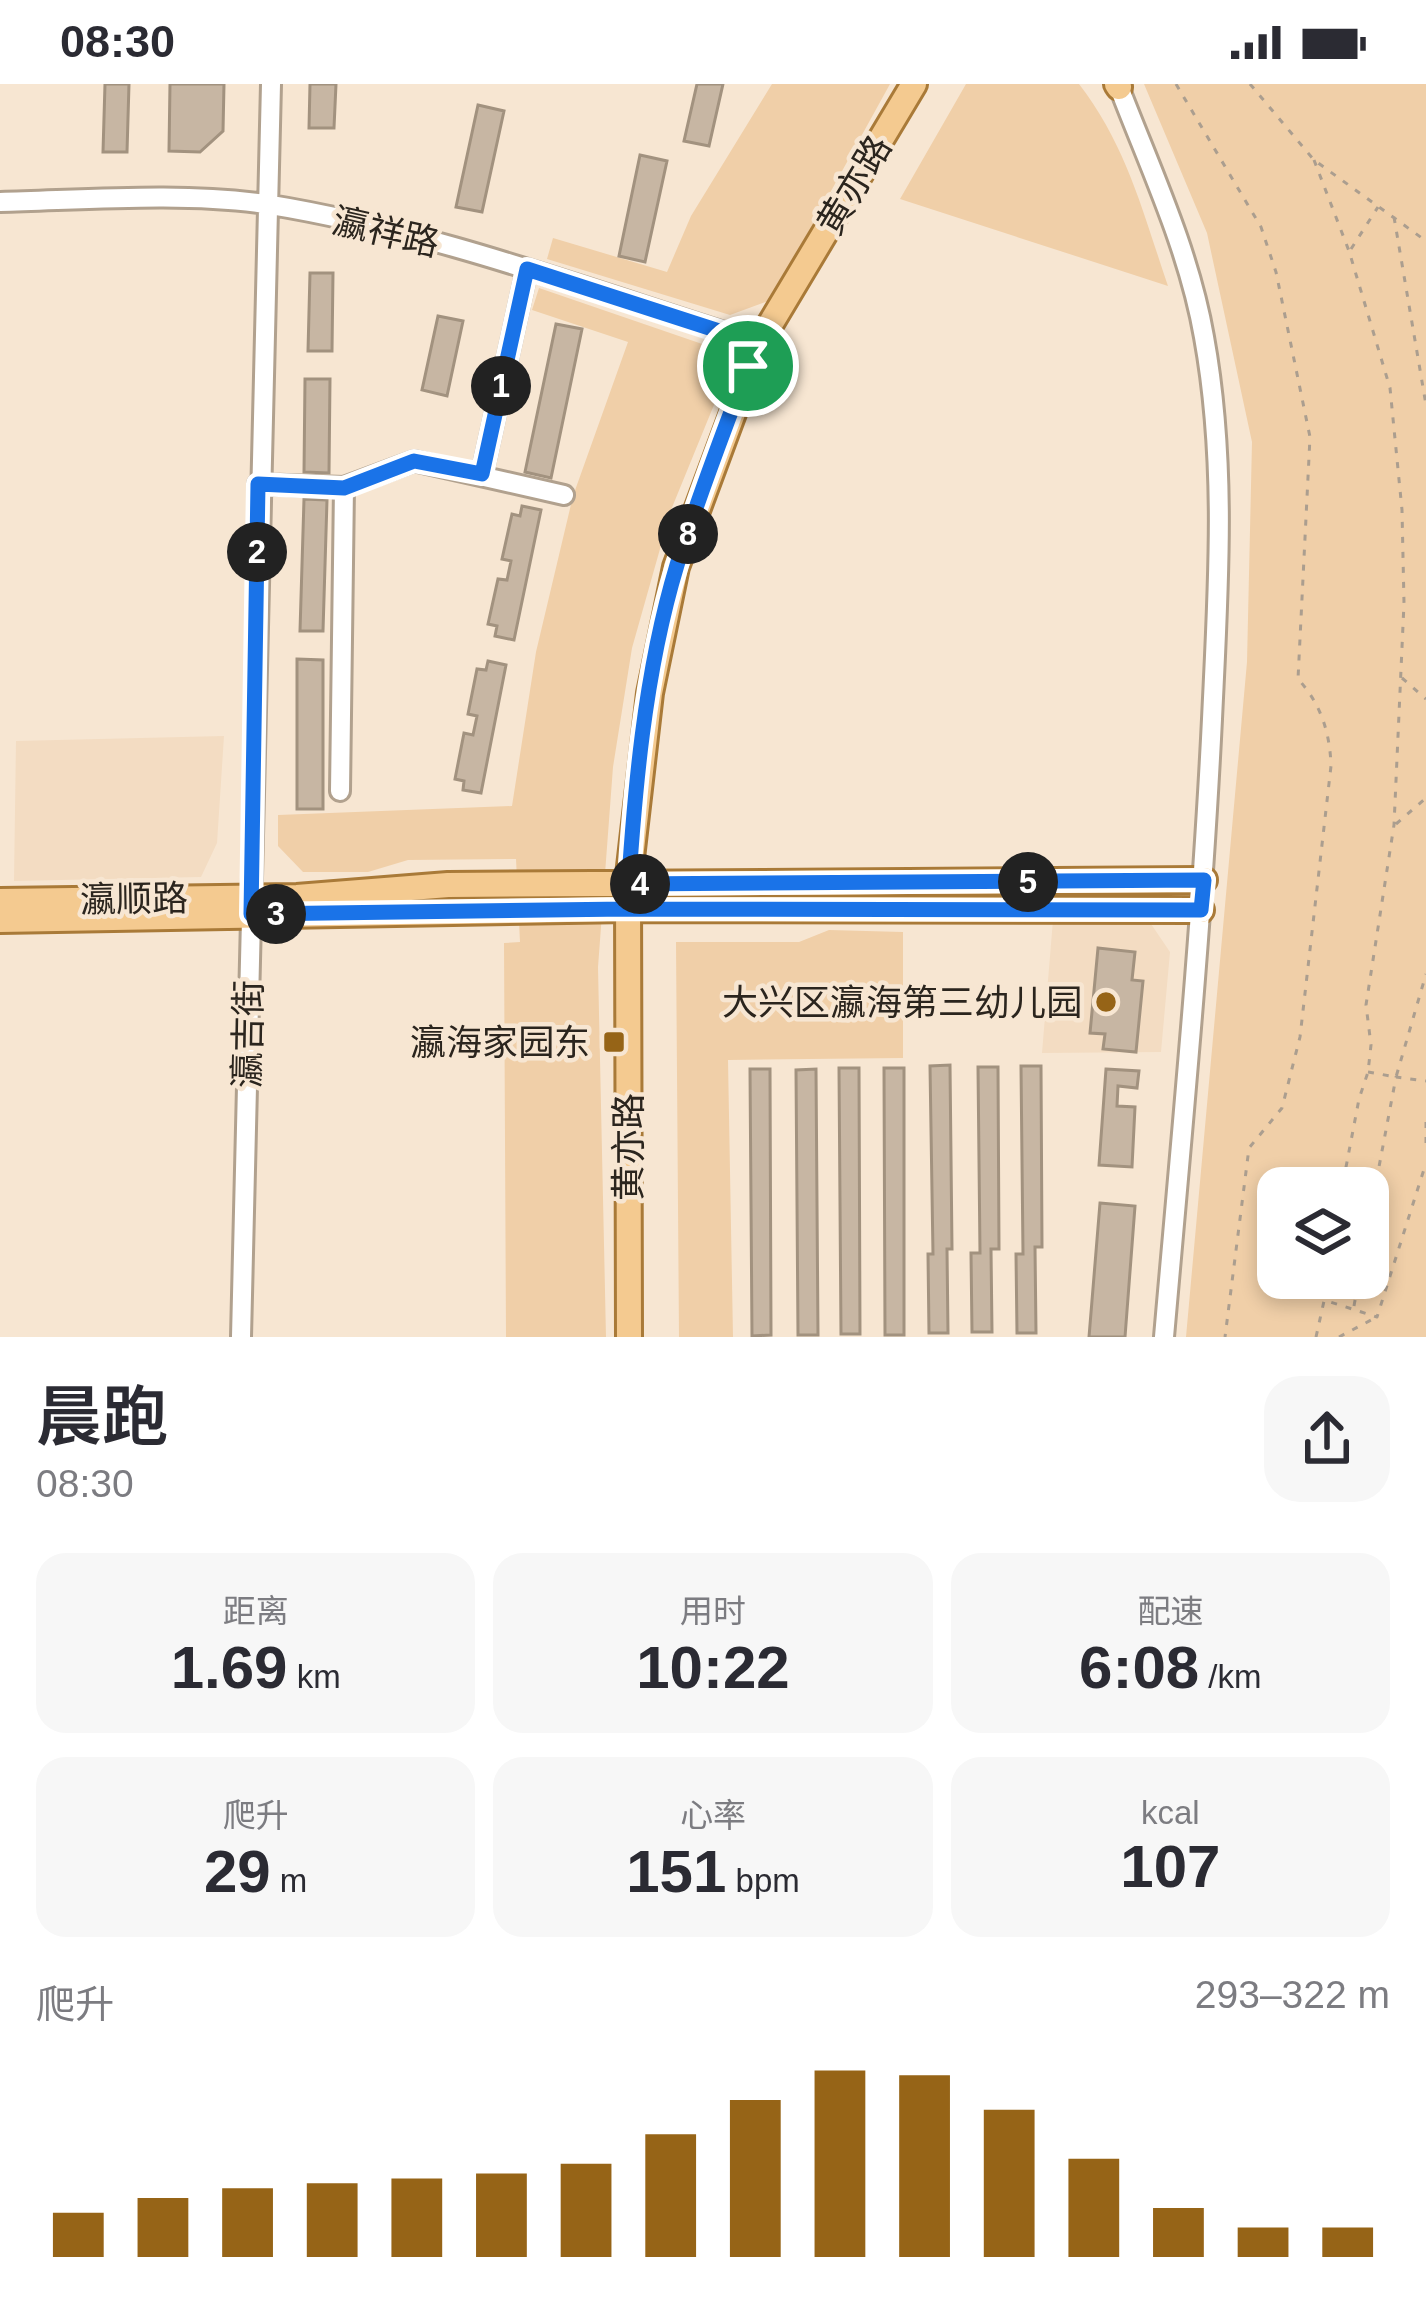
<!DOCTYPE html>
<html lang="zh">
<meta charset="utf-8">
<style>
:root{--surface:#fff;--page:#f7f7f7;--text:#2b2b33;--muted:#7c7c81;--accent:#966417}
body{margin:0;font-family:Arial,"Noto Sans SC",sans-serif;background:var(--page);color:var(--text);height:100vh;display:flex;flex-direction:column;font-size:45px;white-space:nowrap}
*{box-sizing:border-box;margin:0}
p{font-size:39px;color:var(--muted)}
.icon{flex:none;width:66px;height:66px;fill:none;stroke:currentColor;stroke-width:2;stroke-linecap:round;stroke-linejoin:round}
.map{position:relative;height:1253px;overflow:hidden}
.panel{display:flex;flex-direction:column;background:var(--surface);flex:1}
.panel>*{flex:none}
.buttons{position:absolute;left:1257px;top:1083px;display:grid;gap:24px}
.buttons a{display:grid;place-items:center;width:132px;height:132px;border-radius:24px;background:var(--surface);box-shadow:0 6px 18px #0003;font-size:60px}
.pin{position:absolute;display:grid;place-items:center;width:102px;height:102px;color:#fff;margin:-51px;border:6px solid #fff;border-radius:50%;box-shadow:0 3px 12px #0007}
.km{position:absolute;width:60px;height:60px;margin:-30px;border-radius:50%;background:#222;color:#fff;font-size:33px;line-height:60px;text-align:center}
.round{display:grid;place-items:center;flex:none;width:126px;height:126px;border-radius:36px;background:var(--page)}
.headline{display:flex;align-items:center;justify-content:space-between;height:204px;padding:0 36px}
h1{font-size:66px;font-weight:600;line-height:90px}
.metrics{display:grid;grid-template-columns:repeat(3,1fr);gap:18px;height:204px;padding:12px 36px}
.metrics div{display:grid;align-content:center;border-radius:30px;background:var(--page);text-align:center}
.metrics b{font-size:60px;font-weight:600}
.metrics small{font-size:33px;font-weight:400}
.metrics p{font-size:33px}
.chart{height:336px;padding:24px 36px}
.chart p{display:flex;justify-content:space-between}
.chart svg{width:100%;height:216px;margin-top:12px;stroke:var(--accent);stroke-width:6}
.status{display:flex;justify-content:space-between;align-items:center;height:84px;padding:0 60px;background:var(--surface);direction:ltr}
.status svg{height:33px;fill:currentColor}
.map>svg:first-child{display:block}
</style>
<div class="status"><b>08:30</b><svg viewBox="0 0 49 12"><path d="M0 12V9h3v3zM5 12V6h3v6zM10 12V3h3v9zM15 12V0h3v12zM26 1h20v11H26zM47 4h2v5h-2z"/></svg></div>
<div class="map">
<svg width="1426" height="1253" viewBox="0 0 1426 1253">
<rect width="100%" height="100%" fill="#f7e6d2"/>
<!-- built -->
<path fill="#f3dcc2" d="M 224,652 L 217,759 L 201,793 L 14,797 L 16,657 Z
M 1147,834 L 1170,868 L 1161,968 L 1042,969 L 1053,836 Z"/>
<!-- green -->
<path fill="#f0cfa8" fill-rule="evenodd" d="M 772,0 L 890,0 L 771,216 L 730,231 L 547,175 L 553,154 L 667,188 L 691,132 Z
M 966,0 L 1079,0 C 1127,62 1143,129 1168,202 L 900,115 Z
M 1144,0 L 1426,0 L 1426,1253 L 1186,1253 L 1247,578 L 1252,358 L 1207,149 ZM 1278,1104 L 1368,1104 L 1368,1194 L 1278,1194 Z
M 539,204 L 708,262 L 727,289 L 671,426 L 632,564 L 613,683 L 598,883 L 606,1253 L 506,1253 L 504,859 L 520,858 L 516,775 L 408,776 L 368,788 L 303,788 L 278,762 L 278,731 L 512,722 L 536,568 L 573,412 L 628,258 L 532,226 Z
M 829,846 L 903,848 L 903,974 L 728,976 L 733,1253 L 679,1253 L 676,858 L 799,858 Z"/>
<!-- building -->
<path fill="#c7b6a3" stroke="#a2927f" stroke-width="3" d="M 105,0 L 129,0 L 127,68 L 103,68 Z
M 170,0 L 224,0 L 223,47 L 200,68 L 169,67 Z
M 310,0 L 336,0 L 334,44 L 309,44 Z
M 697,0 L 723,0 L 709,62 L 684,57 Z
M 478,21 L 504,27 L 482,128 L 456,123 Z
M 640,71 L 667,77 L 645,178 L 619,172 Z
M 310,189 L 333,189 L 332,267 L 308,267 Z
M 438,232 L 463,237 L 447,312 L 422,306 Z
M 556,240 L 582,245 L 551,394 L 525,388 Z
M 305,295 L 330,295 L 329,389 L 304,388 Z
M 304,415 L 327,416 L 323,547 L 300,547 Z
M 522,422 L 541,426 L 514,556 L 495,552 L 497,542 L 488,540 L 498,495 L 507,496 L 511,477 L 502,475 L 512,430 L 520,432 Z
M 297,575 L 323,576 L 323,725 L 297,725 Z
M 488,577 L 506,581 L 481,709 L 463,706 L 464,697 L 455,695 L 464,649 L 473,651 L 477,632 L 468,630 L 477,585 L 486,586 Z
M 1098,864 L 1135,868 L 1132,896 L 1143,897 L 1136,968 L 1103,965 L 1105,950 L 1090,949 Z
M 950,981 L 952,1165 L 947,1165 L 948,1249 L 929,1249 L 928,1170 L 933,1170 L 930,982 Z
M 1021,982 L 1041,982 L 1042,1163 L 1035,1163 L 1036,1249 L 1017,1249 L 1016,1170 L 1023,1170 Z
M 978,983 L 998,983 L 999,1165 L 991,1165 L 992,1248 L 972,1248 L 971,1169 L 980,1169 Z
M 839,984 L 859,984 L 860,1250 L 841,1250 Z
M 884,984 L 904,984 L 904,1251 L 885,1251 Z
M 750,985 L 770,985 L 771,1251 L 752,1252 Z
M 816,985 L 818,1251 L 798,1251 L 796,986 Z
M 1106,985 L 1139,987 L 1137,1004 L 1118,1002 L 1117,1022 L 1135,1023 L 1132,1083 L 1099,1081 Z
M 1100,1119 L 1135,1122 L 1125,1253 L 1089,1253 Z"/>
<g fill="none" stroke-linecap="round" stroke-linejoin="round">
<defs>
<path id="minor" d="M 1119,3 C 1150,84 1189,166 1204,253 C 1227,379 1218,507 1212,635 C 1202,841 1182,1047 1164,1253
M 0,118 C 84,116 183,108 265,120 C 434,147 597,209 759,259
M 482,390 L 527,185
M 258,400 L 344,403 L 414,377 L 564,411
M 340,707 L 344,403
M 241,1253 L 271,0"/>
<path id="major" d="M 1117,0 L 1119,3
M 0,817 L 297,813 L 448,801 L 1204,796
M 0,836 L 627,825 L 1201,826
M 629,1253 L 628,800 L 650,609 L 676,483 L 759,259 L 914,0"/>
</defs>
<!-- minor casing -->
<use href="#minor" stroke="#b1a18e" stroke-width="24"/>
<!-- major casing -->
<use href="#major" stroke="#a97a38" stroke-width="30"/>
<!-- path -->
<path stroke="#ab9e8f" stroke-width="3" stroke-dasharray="6 9" stroke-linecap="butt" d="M 1176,0 L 1261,143 L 1276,188 L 1310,353 L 1298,595 C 1321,620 1330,649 1331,682 L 1300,953 L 1282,1024 L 1249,1064 L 1225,1253
M 1250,0 L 1314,76 L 1426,157
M 1314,76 L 1349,167 L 1390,304 L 1402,426 L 1404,519 L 1394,741 L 1366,921 L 1371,961 L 1368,988 L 1359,1015 L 1342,1104
M 1394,133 L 1426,321
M 1351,165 L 1378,123
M 1402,594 L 1426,615
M 1396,740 L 1426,714
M 1368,988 L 1396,993 L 1426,890
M 1426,1038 L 1426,1063
M 1368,1141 L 1396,993 L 1426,997
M 1328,1194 L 1324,1216 L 1377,1233 L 1426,1079
M 1354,1222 L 1359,1194
M 1316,1253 L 1324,1217
M 1339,1253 L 1375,1234"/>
<!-- minor -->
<use href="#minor" stroke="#fff" stroke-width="18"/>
<!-- major -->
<use href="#major" stroke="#f4ca90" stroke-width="24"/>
</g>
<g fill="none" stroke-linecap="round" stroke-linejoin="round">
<defs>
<path id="route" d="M 748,282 L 759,260 L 527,185 L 482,390 L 414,377 L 344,404 L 258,400 L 251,830 L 627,825 L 628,800 L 1204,796 L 1201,826 L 627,825 C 634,711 644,590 677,481 C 698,413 724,348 748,282"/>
</defs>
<!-- route casing -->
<use href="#route" stroke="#fff" stroke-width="24"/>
<!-- route -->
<use href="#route" stroke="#1a73e8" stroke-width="15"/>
</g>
<!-- markers -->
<g fill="#966417" stroke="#f7e6d2" stroke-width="4.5">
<circle cx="1106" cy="918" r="12"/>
<rect x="602" y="946" width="24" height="24" rx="6"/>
</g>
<g text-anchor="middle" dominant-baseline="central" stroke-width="9" stroke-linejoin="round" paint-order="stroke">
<!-- street labels -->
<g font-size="36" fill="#2b251e" stroke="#f7e6d2">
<text transform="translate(854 101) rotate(-59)">黄亦路</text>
<text transform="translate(386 148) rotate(13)">瀛祥路</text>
<text transform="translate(134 815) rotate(-1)">瀛顺路</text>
<text transform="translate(248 950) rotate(-89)">瀛吉街</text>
<text transform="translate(628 1063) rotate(-90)">黄亦路</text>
</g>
<!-- poi labels -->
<g font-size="36" fill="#2b251e" stroke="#f7e6d2" text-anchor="end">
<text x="1082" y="918">大兴区瀛海第三幼儿园</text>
<text x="590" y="958">瀛海家园东</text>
</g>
</g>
</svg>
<div class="buttons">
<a><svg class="icon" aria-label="layers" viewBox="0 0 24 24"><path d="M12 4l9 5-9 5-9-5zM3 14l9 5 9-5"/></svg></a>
</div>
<div class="pin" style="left:748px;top:282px;background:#1e9e55"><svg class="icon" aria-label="arrive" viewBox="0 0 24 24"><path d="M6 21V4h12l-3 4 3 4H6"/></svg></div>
<b class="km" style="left:501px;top:302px">1</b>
<b class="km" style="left:257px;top:468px">2</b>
<b class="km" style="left:276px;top:830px">3</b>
<b class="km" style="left:640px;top:800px">4</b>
<b class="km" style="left:1028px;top:798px">5</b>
<b class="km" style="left:688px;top:450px">8</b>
</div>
<section class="panel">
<div class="headline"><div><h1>晨跑</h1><p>08:30</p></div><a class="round"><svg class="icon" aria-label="share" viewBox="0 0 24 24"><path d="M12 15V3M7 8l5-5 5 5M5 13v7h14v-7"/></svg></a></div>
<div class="metrics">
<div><p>距离</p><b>1.69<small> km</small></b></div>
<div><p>用时</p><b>10:22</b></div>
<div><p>配速</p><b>6:08<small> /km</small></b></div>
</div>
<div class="metrics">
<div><p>爬升</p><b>29<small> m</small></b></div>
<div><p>心率</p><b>151<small> bpm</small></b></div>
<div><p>kcal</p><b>107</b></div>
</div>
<div class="chart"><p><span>爬升</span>293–322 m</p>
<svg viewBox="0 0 160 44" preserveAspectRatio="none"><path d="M5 44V35M15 44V32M25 44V30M35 44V29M45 44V28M55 44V27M65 44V25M75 44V19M85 44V12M95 44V6M105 44V7M115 44V14M125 44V24M135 44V34M145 44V38M155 44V38"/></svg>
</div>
</section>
